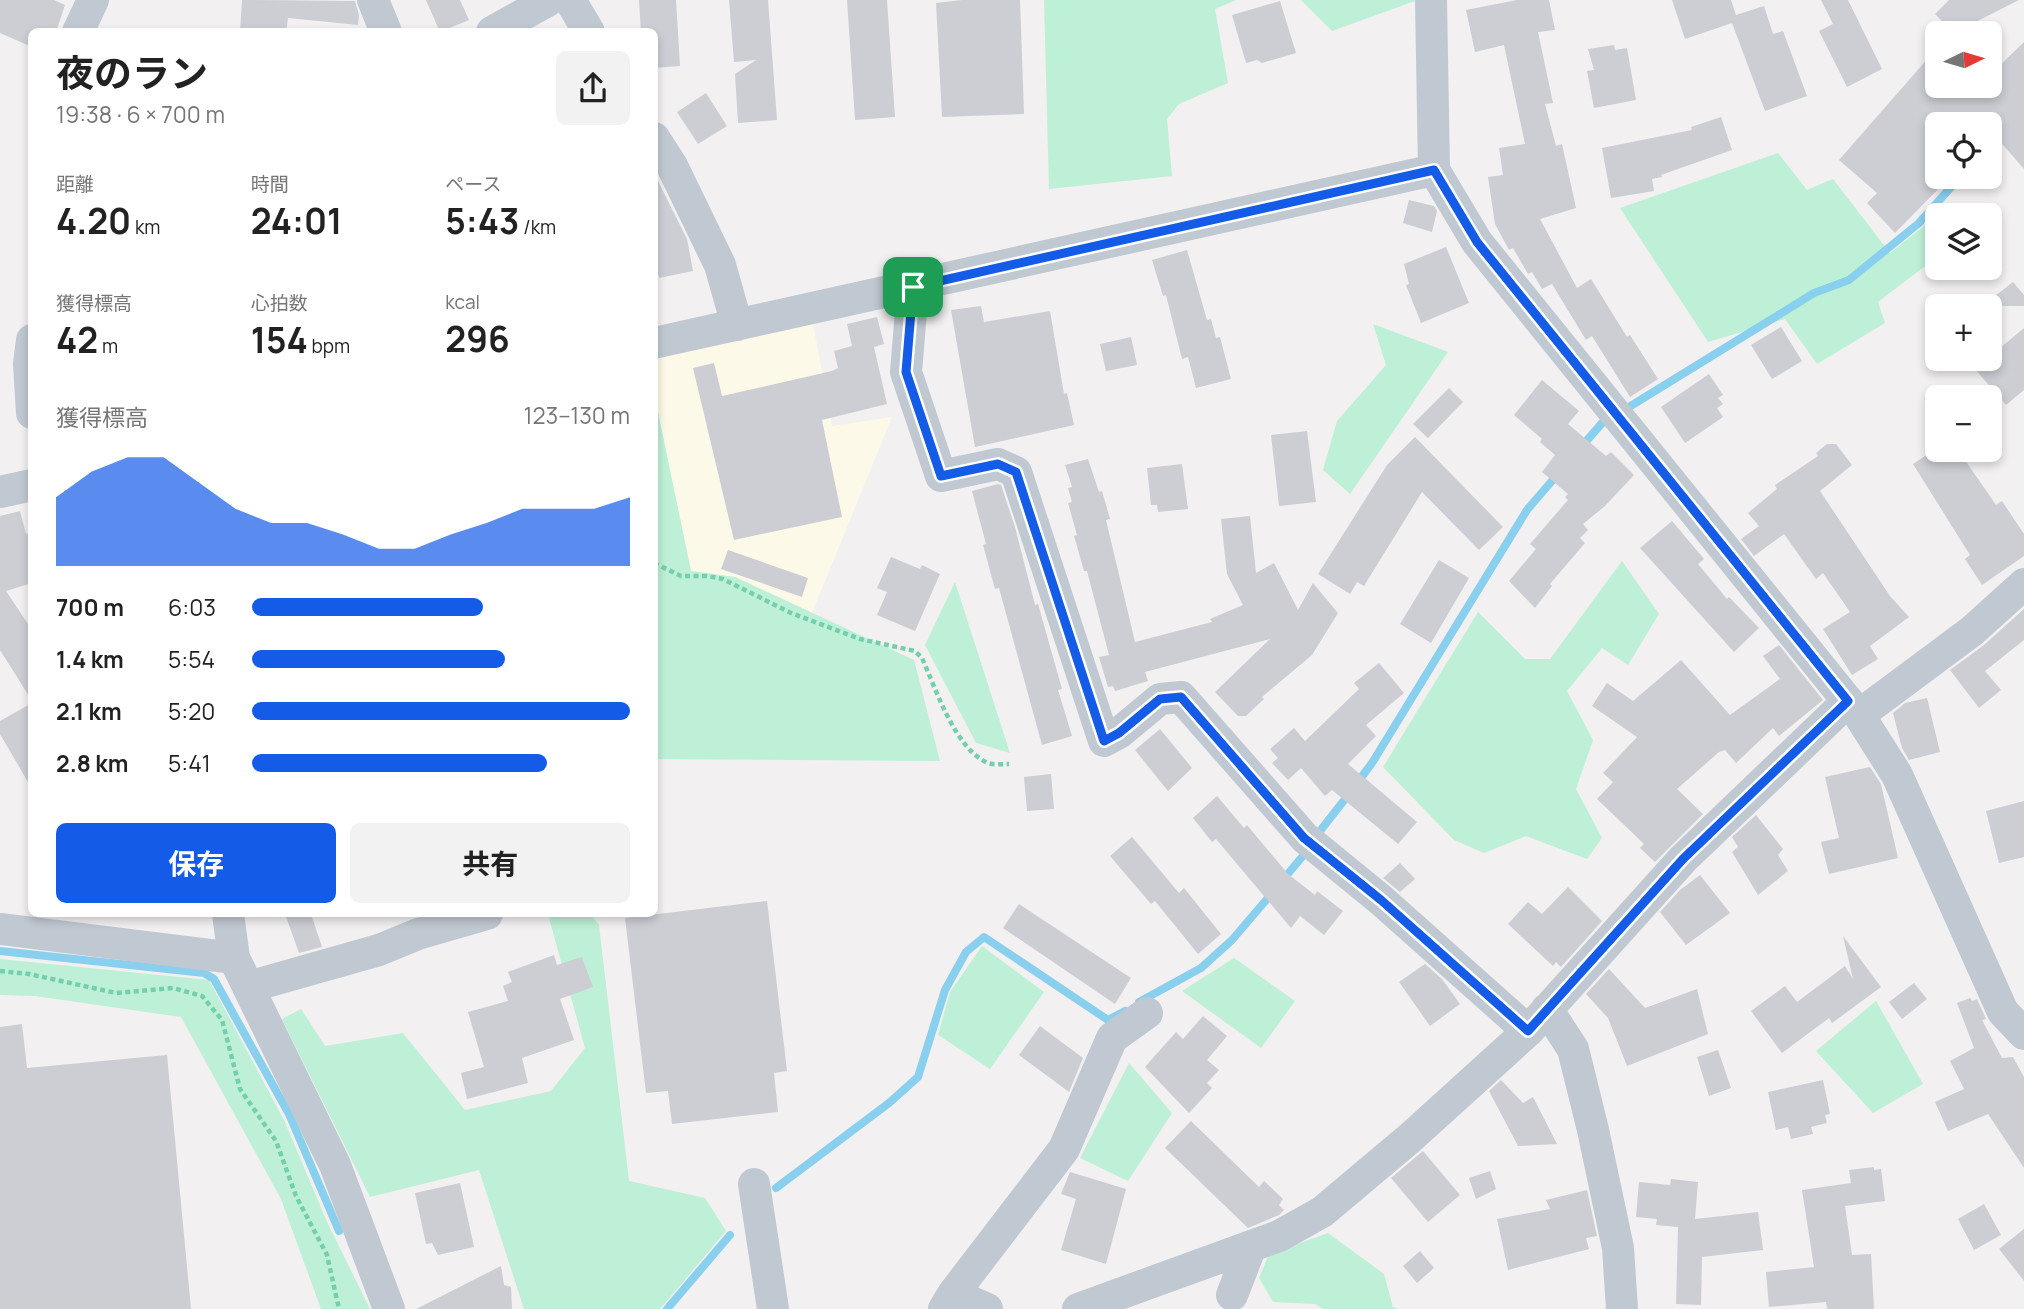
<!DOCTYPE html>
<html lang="ja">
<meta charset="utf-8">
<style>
:root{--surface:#fff;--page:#f2f2f2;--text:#222;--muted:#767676;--accent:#145ce7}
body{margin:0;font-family:Manrope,"Noto Sans JP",sans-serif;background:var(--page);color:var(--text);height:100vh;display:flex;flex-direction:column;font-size:26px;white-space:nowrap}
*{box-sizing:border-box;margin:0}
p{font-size:23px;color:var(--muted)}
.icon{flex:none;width:38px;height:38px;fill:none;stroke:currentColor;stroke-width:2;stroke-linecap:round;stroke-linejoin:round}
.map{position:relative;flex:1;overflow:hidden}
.details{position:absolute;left:28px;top:28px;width:630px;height:889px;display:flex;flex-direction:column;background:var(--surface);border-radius:10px;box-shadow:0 4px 10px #0003}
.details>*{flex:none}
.needle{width:46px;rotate:85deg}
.controls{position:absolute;left:1925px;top:21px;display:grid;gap:14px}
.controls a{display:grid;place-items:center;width:77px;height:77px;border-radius:10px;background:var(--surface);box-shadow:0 4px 10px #0003;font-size:35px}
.pin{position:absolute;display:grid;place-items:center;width:60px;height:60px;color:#fff;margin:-30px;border-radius:14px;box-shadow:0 4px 10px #0006}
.round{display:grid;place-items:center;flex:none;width:74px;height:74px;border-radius:10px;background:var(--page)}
.summary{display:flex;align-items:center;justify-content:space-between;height:119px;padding:0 28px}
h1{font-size:38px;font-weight:700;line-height:52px}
.figures{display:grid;grid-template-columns:repeat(3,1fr);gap:10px;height:119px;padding:7px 28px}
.figures div{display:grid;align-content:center}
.figures b{font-size:35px;font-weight:700}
.figures small{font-size:19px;font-weight:400}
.figures p{font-size:19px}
.chart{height:196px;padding:14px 28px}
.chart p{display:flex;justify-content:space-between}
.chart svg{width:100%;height:126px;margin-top:7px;fill:var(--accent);opacity:.7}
.button{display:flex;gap:14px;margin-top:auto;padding:14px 28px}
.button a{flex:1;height:80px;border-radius:10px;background:var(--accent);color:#fff;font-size:28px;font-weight:700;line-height:80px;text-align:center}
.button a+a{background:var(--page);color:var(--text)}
ul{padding:0 28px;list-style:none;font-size:23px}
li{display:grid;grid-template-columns:112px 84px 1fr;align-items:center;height:52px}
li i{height:18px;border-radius:9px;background:var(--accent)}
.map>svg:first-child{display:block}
</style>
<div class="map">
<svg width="2024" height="1309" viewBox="0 0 2024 1309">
<rect width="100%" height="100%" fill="#f2f0f0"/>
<!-- commercial -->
<path fill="#fdf9e9" d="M 813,324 L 832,426 L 892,417 L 812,613 L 735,577 L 691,571 L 655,398 L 654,358 Z"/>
<!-- green -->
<path fill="#bdf0d6" d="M 1044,0 L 1236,0 L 1215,9 L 1228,83 L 1179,104 L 1167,119 L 1172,176 L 1049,189 Z
M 1301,0 L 1415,0 L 1415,1 L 1332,31 Z
M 1778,153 L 1807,190 L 1833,179 L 1890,253 L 1937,216 L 1937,257 L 1878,302 L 1885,323 L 1817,364 L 1785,319 L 1708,342 L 1620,208 Z
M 1373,324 L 1448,352 L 1350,494 L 1323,470 L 1337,421 L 1386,365 Z
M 655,398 L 691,571 L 735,577 L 914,660 L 940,761 L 655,759 Z
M 1622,561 L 1659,614 L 1628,665 L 1602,648 L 1567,691 L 1593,740 L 1576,789 L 1602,838 L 1587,859 L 1526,836 L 1484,853 L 1454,840 L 1383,767 L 1478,612 L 1525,659 L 1550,659 Z
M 955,582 L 1010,753 L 976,743 L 925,645 Z
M 559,914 L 590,914 L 599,925 L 629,1181 L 705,1198 L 726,1231 L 660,1309 L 524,1309 L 479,1170 L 370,1197 L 282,1019 L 301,1009 L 325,1046 L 403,1033 L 465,1110 L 551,1091 L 585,1048 L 549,918 Z
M 982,946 L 1044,992 L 990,1069 L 938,1035 L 950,992 Z
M 1234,958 L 1295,1001 L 1261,1048 L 1182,991 Z
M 0,959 L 209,980 L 284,1120 L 328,1224 L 370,1309 L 321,1309 L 281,1199 L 181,1017 L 35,996 L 0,995 Z
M 1876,1001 L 1923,1084 L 1873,1113 L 1816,1051 Z
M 1129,1063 L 1172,1113 L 1128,1181 L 1080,1158 Z
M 1328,1233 L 1384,1274 L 1393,1307 L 1399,1309 L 1323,1309 L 1315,1304 L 1273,1302 L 1259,1278 L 1269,1254 Z"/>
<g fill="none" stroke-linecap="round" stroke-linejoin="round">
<!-- stream -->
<path stroke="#89cfee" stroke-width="8" d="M 1990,144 L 2002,129
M 1629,407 L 1814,293 L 1849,280 L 1919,223 L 1960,177
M 1582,446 L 1603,422
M 1357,783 L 1372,763 L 1527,510 L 1557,475
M 1320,831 L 1349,794
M 1281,882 L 1302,857
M 0,951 L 204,973 L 214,979 L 289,1114 L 339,1231
M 1139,1002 L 1201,968 L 1232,940 L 1273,892
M 776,1188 L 889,1103 L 918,1077 L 945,990 L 966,952 L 984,937 L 1108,1020 L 1125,1011
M 667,1309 L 730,1235"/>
</g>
<!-- building -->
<path fill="#ccced4" d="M 0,0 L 54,0 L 65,5 L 56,32 L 32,32 L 32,47 L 0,33 Z
M 242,0 L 355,1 L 359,15 L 358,25 L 288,18 L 286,32 L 240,32 Z
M 426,0 L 460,0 L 469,20 L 440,32 Z
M 639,0 L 676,0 L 680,66 L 654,68 L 654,32 L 641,32 Z
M 729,0 L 768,0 L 777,120 L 738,123 L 735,74 L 756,60 L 734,62 Z
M 847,0 L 887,0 L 895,117 L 855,120 Z
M 962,0 L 1020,0 L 1024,114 L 942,117 L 936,3 Z
M 1517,0 L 1549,0 L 1555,30 L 1538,32 L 1553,103 L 1545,104 L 1556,146 L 1562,144 L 1576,208 L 1540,219 L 1577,288 L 1591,279 L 1627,337 L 1630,335 L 1658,379 L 1630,397 L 1592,336 L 1586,340 L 1552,284 L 1542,289 L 1532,272 L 1528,274 L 1513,248 L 1509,250 L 1495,224 L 1488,177 L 1503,175 L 1499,148 L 1525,144 L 1504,45 L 1475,52 L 1466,10 Z
M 1672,0 L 1731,0 L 1736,15 L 1764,6 L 1773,34 L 1783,31 L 1807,96 L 1765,111 L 1732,23 L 1685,39 Z
M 1821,0 L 1848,0 L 1882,69 L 1847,87 L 1819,31 L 1833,24 Z
M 1949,0 L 2019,0 L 1954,33 L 1935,14 Z
M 1280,1 L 1296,53 L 1262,63 L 1257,60 L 1246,63 L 1232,15 Z
M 2024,42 L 2024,169 L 1990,130 L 1990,124 L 1937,124 L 1937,177 L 1950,177 L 1895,233 L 1867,203 L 1877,193 L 1839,160 L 1937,48 L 1937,86 L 1990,86 L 1990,75 Z
M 1614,45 L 1615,50 L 1627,48 L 1636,100 L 1594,108 L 1587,71 L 1594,70 L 1588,49 Z
M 706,93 L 727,126 L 698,144 L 677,112 Z
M 1721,117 L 1732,150 L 1661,175 L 1662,177 L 1652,179 L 1654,191 L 1611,198 L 1602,148 L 1692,130 L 1691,127 Z
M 654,173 L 687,239 L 693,271 L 659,278 L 654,255 Z
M 1409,200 L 1434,206 L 1437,211 L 1432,232 L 1403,223 Z
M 1446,247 L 1469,303 L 1421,323 L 1406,285 L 1409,284 L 1404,264 Z
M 1187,250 L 1207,320 L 1211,319 L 1216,338 L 1220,337 L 1231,379 L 1196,388 L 1188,357 L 1182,359 L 1166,295 L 1163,296 L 1152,260 Z
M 2013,282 L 2024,295 L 2024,306 L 1982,306 Z
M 981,306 L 984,322 L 1050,311 L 1064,394 L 1067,393 L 1074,425 L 975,447 L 951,310 Z
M 877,317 L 884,344 L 874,347 L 887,404 L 822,420 L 842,517 L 734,540 L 693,368 L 714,363 L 722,396 L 832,371 L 838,368 L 834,351 L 852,346 L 847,324 Z
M 1781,327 L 1802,361 L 1772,379 L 1751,345 Z
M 2024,328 L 2024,390 L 2006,405 L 1975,369 Z
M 1131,337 L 1137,365 L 1106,371 L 1100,344 Z
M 1709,374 L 1723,395 L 1718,398 L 1723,404 L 1717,408 L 1723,417 L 1685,443 L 1661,407 Z
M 1542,380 L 1579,411 L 1568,424 L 1606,456 L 1611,452 L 1634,475 L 1605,506 L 1583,524 L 1588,530 L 1580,538 L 1585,543 L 1550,584 L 1552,586 L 1535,608 L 1509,581 L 1536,549 L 1530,544 L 1568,500 L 1565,497 L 1568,494 L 1542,472 L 1555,455 L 1540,442 L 1542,439 L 1514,415 Z
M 1449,388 L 1463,402 L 1428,438 L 1413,424 Z
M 1307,431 L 1316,502 L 1279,506 L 1271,435 Z
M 1415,437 L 1503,527 L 1479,550 L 1422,492 L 1364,586 L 1357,582 L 1350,594 L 1318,574 L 1387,465 Z
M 1827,444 L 1836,444 L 1852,465 L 1820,491 L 1890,596 L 1909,617 L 1870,646 L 1878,659 L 1852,675 L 1823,629 L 1850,612 L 1823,573 L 1816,579 L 1784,534 L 1754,556 L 1741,539 L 1759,526 L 1748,513 L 1777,489 L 1775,485 L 1818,456 L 1816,453 Z
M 1934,450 L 1958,450 L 1996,505 L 2002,501 L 2024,534 L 2024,556 L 1982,585 L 1965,559 L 1970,555 L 1913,464 Z
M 1088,459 L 1099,492 L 1102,491 L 1110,519 L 1106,520 L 1135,642 L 1212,622 L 1210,619 L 1243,605 L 1227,574 L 1221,519 L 1250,516 L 1256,573 L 1274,563 L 1298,610 L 1313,583 L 1338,613 L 1312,655 L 1262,697 L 1264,699 L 1246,716 L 1238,716 L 1215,692 L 1270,639 L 1145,672 L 1148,681 L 1115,691 L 1113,686 L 1108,687 L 1099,657 L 1109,655 L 1087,571 L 1084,571 L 1074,536 L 1077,535 L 1068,503 L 1072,502 L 1068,488 L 1072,487 L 1065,465 Z
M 1182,464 L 1188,509 L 1158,512 L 1157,505 L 1151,505 L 1147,468 Z
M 998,484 L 1001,485 L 1015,527 L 1035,605 L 1038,604 L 1062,689 L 1058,690 L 1072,736 L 1042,745 L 999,588 L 995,589 L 983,545 L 986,544 L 972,491 Z
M 20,511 L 26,534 L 32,533 L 32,583 L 6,591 L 32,630 L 32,701 L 0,650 L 0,516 Z
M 1672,521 L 1704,559 L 1698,564 L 1727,599 L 1729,597 L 1759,628 L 1734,652 L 1640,548 Z
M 728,550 L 808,578 L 802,597 L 721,569 Z
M 891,557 L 920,569 L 922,565 L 940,574 L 915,631 L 877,615 L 887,592 L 877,588 Z
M 1439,560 L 1469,578 L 1431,643 L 1400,624 Z
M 2024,609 L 2024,640 L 1985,671 L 2001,690 L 1979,708 L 1950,670 L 1984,645 Z
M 1779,645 L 1823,700 L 1779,736 L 1773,728 L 1736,763 L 1725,750 L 1719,752 L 1677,789 L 1703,814 L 1655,862 L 1640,848 L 1644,844 L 1597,799 L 1613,782 L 1603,773 L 1637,737 L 1592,706 L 1607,683 L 1633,701 L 1681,660 L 1730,715 L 1780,679 L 1763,656 Z
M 1379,663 L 1404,693 L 1366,725 L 1376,736 L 1348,764 L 1417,822 L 1398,844 L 1332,790 L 1325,796 L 1301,768 L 1288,780 L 1272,763 L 1278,758 L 1270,749 L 1294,728 L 1305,741 L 1359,689 L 1354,683 Z
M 1927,698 L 1940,752 L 1909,760 L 1902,748 L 1893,713 L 1905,703 Z
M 32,703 L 32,789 L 0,734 L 0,721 Z
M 1160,729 L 1192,768 L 1168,791 L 1135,750 Z
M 1870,767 L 1881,784 L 1898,858 L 1829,874 L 1821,842 L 1839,838 L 1825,777 Z
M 1051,774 L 1054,809 L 1027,811 L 1024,777 Z
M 1217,796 L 1244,828 L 1247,825 L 1288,874 L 1315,895 L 1317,891 L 1343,911 L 1324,935 L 1300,916 L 1291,928 L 1216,839 L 1212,842 L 1193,818 Z
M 2024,801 L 2024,857 L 1999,863 L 1986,811 Z
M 1756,815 L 1783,849 L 1778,855 L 1788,871 L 1758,895 L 1732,852 L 1738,847 L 1732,837 Z
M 1132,837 L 1179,893 L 1184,888 L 1221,934 L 1198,954 L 1155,901 L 1151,904 L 1110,856 Z
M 1400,863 L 1415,879 L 1400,892 L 1383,878 Z
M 1700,875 L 1730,913 L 1686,945 L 1660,912 L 1680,890 Z
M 1568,887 L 1602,921 L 1561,967 L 1556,962 L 1553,966 L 1508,924 L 1528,902 L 1542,914 Z
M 767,901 L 787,1071 L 774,1073 L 778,1112 L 672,1124 L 668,1091 L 646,1093 L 625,918 Z
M 1019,904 L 1131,978 L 1115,1004 L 1003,928 Z
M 285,914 L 311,914 L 322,947 L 299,953 Z
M 1843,936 L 1881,987 L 1832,1023 L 1829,1018 L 1782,1053 L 1751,1011 L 1785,986 L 1797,1002 L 1845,966 L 1853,979 Z
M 554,955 L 557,965 L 582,957 L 593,987 L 560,999 L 574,1040 L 522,1058 L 528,1083 L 467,1099 L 461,1073 L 484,1067 L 468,1012 L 508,1001 L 503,986 L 512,982 L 508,972 Z
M 1425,964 L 1442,979 L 1460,1004 L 1430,1026 L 1399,982 Z
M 1609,969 L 1645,1008 L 1697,989 L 1708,1034 L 1627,1066 L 1608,1018 L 1586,994 Z
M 1914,983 L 1927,999 L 1902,1019 L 1889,1002 Z
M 1970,998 L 1972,1001 L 1977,999 L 1986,1019 L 1982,1020 L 2002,1058 L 2013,1057 L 2024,1077 L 2024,1168 L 1988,1114 L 1948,1131 L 1935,1102 L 1964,1089 L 1950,1061 L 1974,1048 L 1957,1003 Z
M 1203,1016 L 1227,1036 L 1207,1060 L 1219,1070 L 1207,1083 L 1212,1088 L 1189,1113 L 1145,1067 L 1176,1032 L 1183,1039 Z
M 22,1024 L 27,1068 L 167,1055 L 191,1309 L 0,1309 L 0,1027 Z
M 1040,1026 L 1083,1058 L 1069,1092 L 1019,1055 Z
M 1718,1050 L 1731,1088 L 1709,1096 L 1697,1057 Z
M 1501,1080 L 1523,1103 L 1533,1097 L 1557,1144 L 1518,1146 L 1489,1091 Z
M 1823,1080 L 1830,1114 L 1825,1115 L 1827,1123 L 1811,1127 L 1813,1134 L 1791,1139 L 1788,1127 L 1776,1130 L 1768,1092 Z
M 1191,1121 L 1259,1187 L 1264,1181 L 1283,1199 L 1279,1205 L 1284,1210 L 1279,1215 L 1248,1228 L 1165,1148 Z
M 1423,1151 L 1460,1195 L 1428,1222 L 1391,1178 Z
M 1874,1167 L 1874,1170 L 1881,1169 L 1885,1201 L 1845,1206 L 1852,1255 L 1871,1254 L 1874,1309 L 1827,1309 L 1826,1302 L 1769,1307 L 1766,1272 L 1814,1267 L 1802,1190 L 1851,1183 L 1849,1170 Z
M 1490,1171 L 1496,1189 L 1476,1199 L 1469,1178 Z
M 1070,1172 L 1126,1189 L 1106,1264 L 1061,1250 L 1076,1199 L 1061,1194 Z
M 1671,1179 L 1698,1182 L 1695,1219 L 1758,1212 L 1763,1250 L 1702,1257 L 1701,1305 L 1676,1304 L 1678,1227 L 1656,1225 L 1657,1219 L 1636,1217 L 1639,1182 L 1670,1185 Z
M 460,1183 L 474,1247 L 438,1255 L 432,1243 L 426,1244 L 415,1193 Z
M 1587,1190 L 1597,1236 L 1586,1238 L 1589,1249 L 1508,1270 L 1497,1219 L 1550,1209 L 1546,1200 Z
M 1984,1204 L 2001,1235 L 1974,1250 L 1958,1219 Z
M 2024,1229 L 2024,1281 L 1999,1249 Z
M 1420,1251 L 1434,1268 L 1417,1283 L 1403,1266 Z
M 501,1266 L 504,1285 L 511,1287 L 512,1309 L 416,1309 Z"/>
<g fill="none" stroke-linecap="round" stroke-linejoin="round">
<!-- path -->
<path stroke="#74cfac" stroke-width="4.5" stroke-dasharray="5 3.5" stroke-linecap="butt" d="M 654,563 L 681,576 L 707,576 L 723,579 L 791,613 L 860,639 L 915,651 L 922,658 C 936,689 955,749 988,763 C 994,765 1002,764 1009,764
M 0,971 L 29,974 L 116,993 L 173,988 L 202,996 L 222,1020 L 240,1089 L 276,1141 L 296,1196 L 327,1255 L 339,1309"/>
<!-- minor -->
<path stroke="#c0c8d2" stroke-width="32" d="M 373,0 L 386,32
M 570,0 L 589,32
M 1431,0 L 1434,170 L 1477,242 L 1859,715 L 1897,775 L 2003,1012 L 2024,1034
M 78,32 L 93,0
M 492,32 L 549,0
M 654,138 L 672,166 L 720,265 L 737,325
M 913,287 L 906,372 L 941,476 L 998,464 L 1016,472 L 1104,741 L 1119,733 L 1160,699 L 1181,697 L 1305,838 L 1381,900 L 1528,1031
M 32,340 L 29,364 L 32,413
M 654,343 L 1434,170
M 0,492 L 32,485
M 1859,715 L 1972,631 L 2024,584
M 228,914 L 234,958 L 335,1165 L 389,1309
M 0,929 L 234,958
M 248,987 L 379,950 L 418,934 L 487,914
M 1547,1009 L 1573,1049 L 1593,1130 L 1618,1248 L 1622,1309
M 754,1184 L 773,1309
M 953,1294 L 987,1309
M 1232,1295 L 1251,1246
M 944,1309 L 953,1294 L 1064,1149 L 1112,1038 L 1147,1013
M 1078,1309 L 1279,1236 L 1322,1212 L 1410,1138 L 1528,1031 L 1683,859 L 1848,701"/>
</g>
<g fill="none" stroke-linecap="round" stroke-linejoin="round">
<defs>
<path id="route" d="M 1434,170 L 1477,242 L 1848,701 L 1683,859 L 1528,1031 L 1381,900 L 1304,838 L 1181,697 L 1160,699 L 1119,733 L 1104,741 L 1016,472 L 998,464 L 941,476 L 906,372 L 913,287 Z"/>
</defs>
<!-- route casing -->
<use href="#route" stroke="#fff" stroke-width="14"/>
<!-- route -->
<use href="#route" stroke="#145ce7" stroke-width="9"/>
</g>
</svg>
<div class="controls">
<a><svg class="needle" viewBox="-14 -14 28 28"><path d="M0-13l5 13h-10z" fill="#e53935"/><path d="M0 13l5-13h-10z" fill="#767676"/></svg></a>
<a><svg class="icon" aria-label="locate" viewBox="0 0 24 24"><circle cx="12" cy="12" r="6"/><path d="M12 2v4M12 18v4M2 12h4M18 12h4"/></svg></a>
<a><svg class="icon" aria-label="layers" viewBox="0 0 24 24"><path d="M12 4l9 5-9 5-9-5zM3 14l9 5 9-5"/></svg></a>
<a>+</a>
<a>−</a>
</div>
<div class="pin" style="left:913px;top:287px;background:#1e9e55"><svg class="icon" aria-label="arrive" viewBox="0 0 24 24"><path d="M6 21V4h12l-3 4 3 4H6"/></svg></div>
<section class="details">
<div class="summary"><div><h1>夜のラン</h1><p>19:38 · 6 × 700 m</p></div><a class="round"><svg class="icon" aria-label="share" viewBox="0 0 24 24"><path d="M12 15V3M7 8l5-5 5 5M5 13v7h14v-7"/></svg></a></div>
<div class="figures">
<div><p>距離</p><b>4.20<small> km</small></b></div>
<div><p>時間</p><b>24:01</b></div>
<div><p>ペース</p><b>5:43<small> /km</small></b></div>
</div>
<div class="figures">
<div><p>獲得標高</p><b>42<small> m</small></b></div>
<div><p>心拍数</p><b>154<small> bpm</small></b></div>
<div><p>kcal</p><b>296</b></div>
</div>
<div class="chart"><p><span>獲得標高</span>123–130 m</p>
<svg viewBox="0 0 160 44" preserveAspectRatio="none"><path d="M0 44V20L10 11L20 6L30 6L40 15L50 24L60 29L70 29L80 33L90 38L100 38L110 33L120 29L130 24L140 24L150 24L160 20V44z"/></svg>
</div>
<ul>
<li><b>700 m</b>6:03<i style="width:61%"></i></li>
<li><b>1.4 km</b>5:54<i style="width:67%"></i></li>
<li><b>2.1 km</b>5:20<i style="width:100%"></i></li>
<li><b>2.8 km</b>5:41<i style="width:78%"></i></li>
</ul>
<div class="button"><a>保存</a><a>共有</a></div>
</section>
</div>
